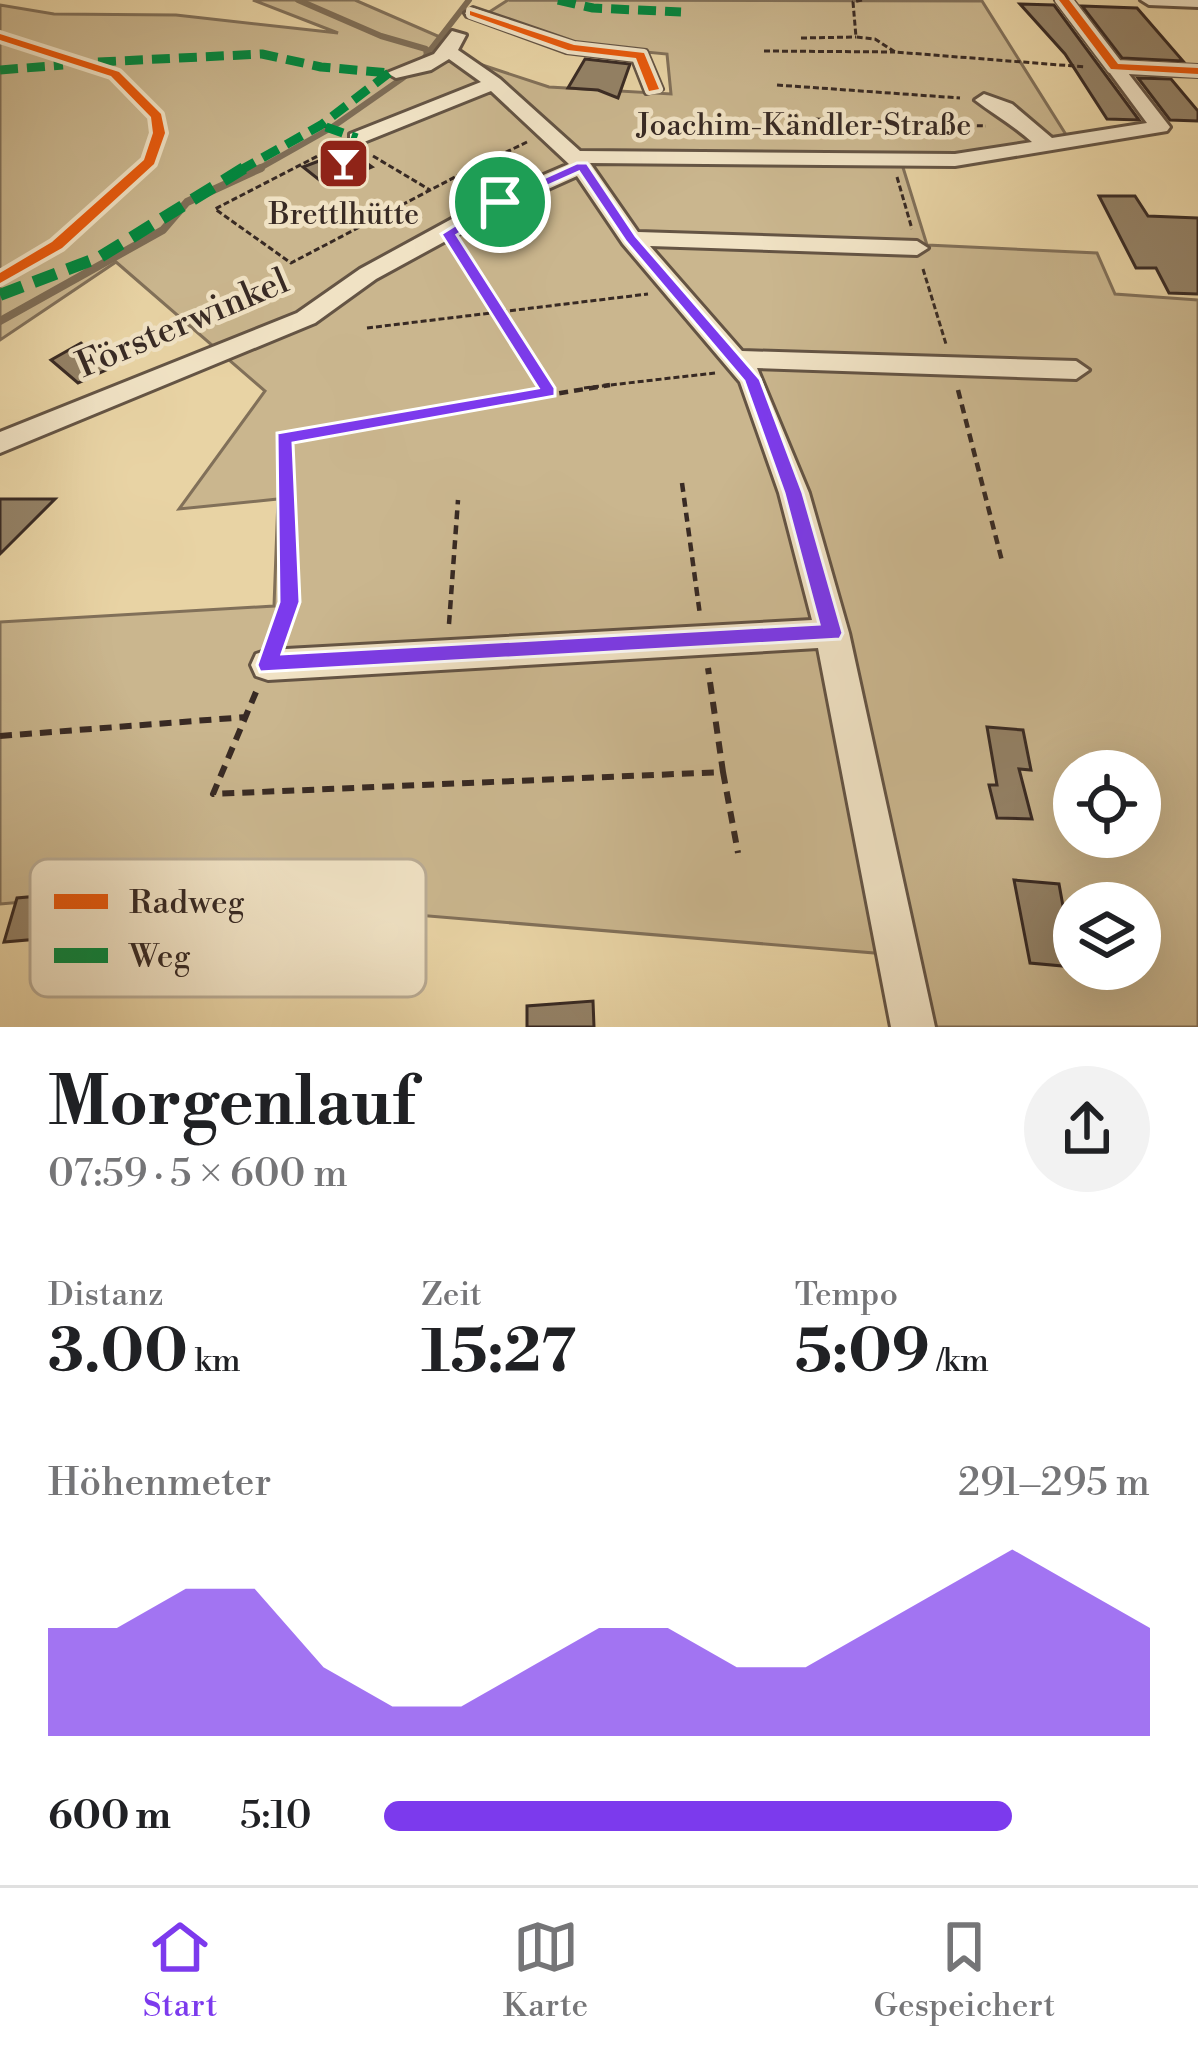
<!DOCTYPE html>
<html lang="de">
<meta charset="utf-8">
<style>
:root{--surface:#fff;--page:#f2f2f2;--text:#202124;--muted:#757577;--line:#e0e0e0;--accent:#7c3aed}
body{margin:0;font-family:"Libre Bodoni",serif;background:var(--page);color:var(--text);height:100vh;display:flex;flex-direction:column;font-size:45px;white-space:nowrap}
*{box-sizing:border-box;margin:0}
p{font-size:39px;color:var(--muted)}
.icon{flex:none;width:66px;height:66px;fill:none;stroke:currentColor;stroke-width:2;stroke-linecap:round;stroke-linejoin:round}
.map{position:relative;height:1027px;overflow:hidden}
.details{display:flex;flex-direction:column;background:var(--surface);flex:1}
.details>*{flex:none}
.fabs{position:absolute;left:1053px;top:750px;display:grid;gap:24px}
.fabs a{display:grid;place-items:center;width:108px;height:108px;border-radius:50%;background:var(--surface);box-shadow:0 12px 48px #0002;font-size:60px}
.pin{position:absolute;display:grid;place-items:center;width:102px;height:102px;color:#fff;margin:-51px;border:6px solid #fff;border-radius:50%;box-shadow:0 3px 12px #0007}
.round{display:grid;place-items:center;flex:none;width:126px;height:126px;border-radius:63px;background:var(--page)}
.headline{display:flex;align-items:center;justify-content:space-between;height:204px;padding:0 48px}
h1{font-size:66px;font-weight:800;line-height:90px}
.figures{display:grid;grid-template-columns:repeat(3,1fr);gap:18px;height:204px;padding:12px 48px}
.figures div{display:grid;align-content:center}
.figures b{font-size:60px;font-weight:800}
.figures small{font-size:33px;font-weight:400}
.figures p{font-size:33px}
.chart{height:336px;padding:24px 48px}
.chart p{display:flex;justify-content:space-between}
.chart svg{width:100%;height:216px;margin-top:12px;fill:var(--accent);opacity:.7}
ul{padding:0 48px;list-style:none;font-size:39px}
li{display:grid;grid-template-columns:192px 144px 1fr;align-items:center;height:90px}
li i{height:30px;border-radius:15px;background:var(--accent)}
.dock{display:flex;justify-content:space-around;align-items:center;height:168px;border-top:3px solid var(--line);background:var(--surface);font-size:33px;color:var(--muted)}
.dock a{display:grid;justify-items:center;gap:6px}
.dock .active{color:var(--accent)}
.map>svg:first-child{display:block}
</style>
<div class="map">
<svg width="1198" height="1027" viewBox="0 0 1198 1027">
<rect width="100%" height="100%" fill="#e8d3a4"/>
<filter id="stains"><feTurbulence type="fractalNoise" baseFrequency=".00167" numOctaves="4"/><feColorMatrix values="0 0 0 0 .2 0 0 0 0 .09 0 0 0 0 .02 0 0 0 .5 -.17"/></filter>
<radialGradient id="worn" r=".72"><stop offset=".6" stop-color="#630" stop-opacity="0"/><stop offset="1" stop-color="#630" stop-opacity=".3"/></radialGradient>
<!-- green -->
<path fill="#cab68e" stroke="#817059" stroke-width="3" fill-rule="evenodd" d="M 253,0 L 355,0 L 440,37 L 440,49 L 449,54 L 549,87 L 671,94 L 667,54 L 574,45 L 483,16 L 508,0 L 982,1 L 1070,141 L 901,161 L 927,245 L 1097,253 L 1115,294 L 1198,300 L 1198,1027 L 913,1027 L 898,955 L 139,892 L 0,904 L 0,622 L 274,606 L 278,499 L 179,509 L 265,391 L 116,262 L 0,340 L 0,5 L 54,14 L 176,15 L 338,33 ZM 1074,771 L 1140,771 L 1140,837 L 1074,837 ZM 1074,903 L 1140,903 L 1140,969 L 1074,969 Z"/>
<g fill="none" stroke-linecap="round" stroke-linejoin="round">
<!-- stream-far1 -->
<path stroke="#7e6d56" stroke-width="6" d="M 298,0 L 381,36 L 426,49 L 427,56
M 425,57 L 469,0
M 255,171 L 331,128 L 404,77"/>
<!-- stream -->
<path stroke="#7e6d56" stroke-width="8" d="M 0,321 L 163,230 L 187,202 L 261,168"/>
</g>
<!-- building -->
<path fill="#948267" stroke="#382a24" stroke-width="3" d="M 1020,4 L 1054,5 L 1139,120 L 1107,119 L 1065,54 Z
M 1082,6 L 1137,8 L 1183,61 L 1122,58 Z
M 585,59 L 630,64 L 618,98 L 598,90 L 568,88 Z
M 1138,78 L 1171,79 L 1198,111 L 1198,121 L 1170,120 Z
M 348,150 L 372,167 L 327,186 L 303,167 Z
M 1099,196 L 1135,196 L 1148,216 L 1198,218 L 1198,294 L 1169,293 L 1156,268 L 1136,268 Z
M 81,343 L 108,369 L 78,383 L 51,360 Z
M 0,499 L 55,499 L 0,554 Z
M 987,727 L 1023,730 L 1031,770 L 1019,769 L 1032,819 L 997,818 L 989,785 L 997,785 Z
M 1014,880 L 1059,884 L 1074,967 L 1030,963 Z
M 62,894 L 50,938 L 4,942 L 17,898 Z
M 593,1001 L 594,1027 L 527,1027 L 527,1006 Z"/>
<g fill="none" stroke-linecap="round" stroke-linejoin="round">
<defs>
<path id="minor" d="M 1056,0 L 1072,0 L 1120,62 L 1198,66 L 1198,76 L 1128,73 L 1170,127 L 1167,131 L 955,166 L 590,163 L 638,232 L 917,241 L 928,248 L 917,255 L 650,246 L 742,351 L 1076,361 L 1089,370 L 1076,379 L 757,368 L 809,493 L 849,633 L 935,1027 L 891,1027 L 818,648 L 268,680 L 256,676 L 251,665 L 256,654 L 268,650 L 812,620 L 779,493 L 740,382 L 623,244 L 577,176 L 508,207 L 376,279 L 315,323 L 0,453 L 0,432 L 297,313 L 360,269 L 492,197 L 569,164 L 491,91 L 364,142 L 350,142 L 350,134 L 481,82 L 449,59 L 431,70 L 396,78 L 387,73 L 434,54 L 452,31 L 466,35 L 458,50 L 500,79 L 580,151 L 955,154 L 1032,142 C 1013,125 993,114 975,100 L 984,94 L 1012,104 L 1052,138 L 1147,123 Z
M 1141,0 L 1198,0 L 1198,7 L 1149,5 Z
M 473,8 L 575,43 L 646,51 L 662,89 L 646,93 L 633,60 L 566,52 L 467,16 L 465,13 Z"/>
</defs>
<!-- minor casing -->
<use href="#minor" stroke="#645444" stroke-width="6"/>
<!-- path-far2 -->
<path stroke="#382a24" stroke-width="3" stroke-dasharray="6 3" stroke-linecap="butt" d="M 862,0 L 853,2 L 856,37 L 875,39 L 895,52 L 1086,67
M 801,38 L 856,37
M 764,51 L 895,52
M 777,85 L 960,98
M 788,118 L 986,126
M 321,125 L 326,127
M 341,144 L 215,209 L 291,263 L 457,176 L 476,188
M 373,156 L 430,190
M 457,176 L 527,142
M 897,177 L 912,229
M 458,249 L 546,388
M 923,269 L 946,344
M 367,328 L 648,294
M 584,388 L 715,373"/>
<!-- path-far1 -->
<path stroke="#382a24" stroke-width="4.5" stroke-dasharray="9 6" stroke-linecap="butt" d="M 544,385 L 548,391
M 958,390 L 1002,561
M 682,483 L 700,615
M 449,624 L 458,500
M 278,636 L 290,602 L 283,438 L 610,385"/>
<!-- path -->
<path stroke="#382a24" stroke-width="6" stroke-dasharray="12 8" stroke-linecap="butt" d="M 256,692 L 213,794 L 723,772 L 708,668
M 0,736 L 246,717
M 723,772 L 738,853"/>
<!-- minor -->
<use href="#minor" fill="#f0e2c4" fill-rule="evenodd"/>
<!-- quiet-far1 -->
<path stroke="#00873e" stroke-width="9" stroke-dasharray="18 9" stroke-linecap="butt" d="M 558,0 L 593,8 L 681,12
M 98,62 L 262,54 L 321,67 L 390,73
M 0,70 L 63,65
M 326,127 L 357,138
M 239,171 L 321,125 L 389,73"/>
<!-- quiet -->
<path stroke="#00873e" stroke-width="12" stroke-dasharray="24 12" stroke-linecap="butt" d="M 0,295 L 100,257 L 244,168"/>
<defs>
<path id="cycleway" d="M 1059,0 L 1069,0 L 1118,64 L 1198,68 L 1198,74 L 1111,69 Z
M 470,11 L 574,45 L 644,53 L 659,89 L 649,91 L 636,58 L 568,50 L 470,15 Z
M 0,34 L 119,72 L 161,114 L 165,133 L 154,164 L 62,248 L 0,283 L 0,273 L 52,242 L 144,160 L 153,133 L 151,117 L 111,76 L 0,40 Z"/>
</defs>
<!-- cycleway casing -->
<use href="#cycleway" stroke="#f0e2c4" stroke-width="8"/>
<!-- cycleway -->
<use href="#cycleway" fill="#e8590c" fill-rule="evenodd"/>
</g>
<!-- route -->
<path fill="#7c3aed" stroke="#fff" stroke-width="3" fill-rule="evenodd" d="M 577,163 L 587,163 L 636,236 L 760,379 L 803,493 L 843,633 L 840,639 L 260,672 L 257,665 L 279,602 L 277,433 L 538,388 L 441,234 L 495,200 ZM 579,172 L 626,242 L 744,381 L 784,493 L 819,624 L 282,654 L 300,602 L 293,443 L 555,396 L 555,388 L 457,235 L 505,205 Z"/>
<!-- icons -->
<defs>
<symbol id="bar-square" viewBox="-11 -11 22 22"><rect x="-9" y="-9" width="18" height="18" rx="4" fill="#8f2418" stroke="#f0e2c4"/><path d="M-6-5H6L.8 .8V4.5H3.5V6h-7V4.5H-.8V.8Z" fill="#fff"/></symbol>
</defs>
<g fill-rule="evenodd">
<use href="#bar-square" x="314" y="134" width="59" height="59"/>
</g>
<g text-anchor="middle" dominant-baseline="central" stroke-width="9" stroke-linejoin="round" paint-order="stroke">
<!-- far-street labels -->
<g font-size="30" fill="#382a24" stroke="#f0e2c4">
<text x="804" y="126">Joachim-Kändler-Straße</text>
</g>
<!-- far-poi labels -->
<g font-size="30" fill="#382a24" stroke="#f0e2c4">
<text x="344" y="215">Brettlhütte</text>
</g>
<!-- street labels -->
<g font-size="36" fill="#382a24" stroke="#f0e2c4">
<text transform="translate(183 324) rotate(-23)">Försterwinkel</text>
</g>
</g>
<!-- legend -->
<rect x="30" y="859" width="396" height="138" rx="18" fill="#f0e2c4" stroke="#b9ab94" stroke-width="3"/>
<rect x="54" y="894" width="54" height="15" fill="#e8590c"/>
<rect x="54" y="948" width="54" height="15" fill="#00873e"/>
<g font-size="33" fill="#382a24">
<text x="129" y="913">Radweg</text>
<text x="129" y="967">Weg</text>
</g>
<rect width="100%" height="100%" filter="url(#stains)"/>
<rect width="100%" height="100%" fill="url(#worn)"/>
</svg>
<div class="fabs">
<a><svg class="icon" aria-label="locate" viewBox="0 0 24 24"><circle cx="12" cy="12" r="6"/><path d="M12 2v4M12 18v4M2 12h4M18 12h4"/></svg></a>
<a><svg class="icon" aria-label="layers" viewBox="0 0 24 24"><path d="M12 4l9 5-9 5-9-5zM3 14l9 5 9-5"/></svg></a>
</div>
<div class="pin" style="left:500px;top:202px;background:#1e9e55"><svg class="icon" aria-label="arrive" viewBox="0 0 24 24"><path d="M6 21V4h12l-3 4 3 4H6"/></svg></div>
</div>
<section class="details">
<div class="headline"><div><h1>Morgenlauf</h1><p>07:59 · 5 × 600 m</p></div><a class="round"><svg class="icon" aria-label="share" viewBox="0 0 24 24"><path d="M12 15V3M7 8l5-5 5 5M5 13v7h14v-7"/></svg></a></div>
<div class="figures">
<div><p>Distanz</p><b>3.00<small> km</small></b></div>
<div><p>Zeit</p><b>15:27</b></div>
<div><p>Tempo</p><b>5:09<small> /km</small></b></div>
</div>
<div class="chart"><p><span>Höhenmeter</span>291–295 m</p>
<svg viewBox="0 0 160 44" preserveAspectRatio="none"><path d="M0 44V22L10 22L20 14L30 14L40 30L50 38L60 38L70 30L80 22L90 22L100 30L110 30L120 22L130 14L140 6L150 14L160 22V44z"/></svg>
</div>
<ul>
<li><b>600 m</b>5:10<i style="width:82%"></i></li>
</ul>
</section>
<nav class="dock">
<a class="active"><svg class="icon" aria-label="home" viewBox="0 0 24 24"><path d="M3 11l9-7 9 7M6 9v11h12V9"/></svg>Start</a>
<a><svg class="icon" aria-label="map" viewBox="0 0 24 24"><path d="M3 6l6-2 6 2 6-2v14l-6 2-6-2-6 2zM9 4v14M15 6v14"/></svg>Karte</a>
<a><svg class="icon" aria-label="saved" viewBox="0 0 24 24"><path d="M7 4h10v16l-5-4-5 4z"/></svg>Gespeichert</a>
</nav>
